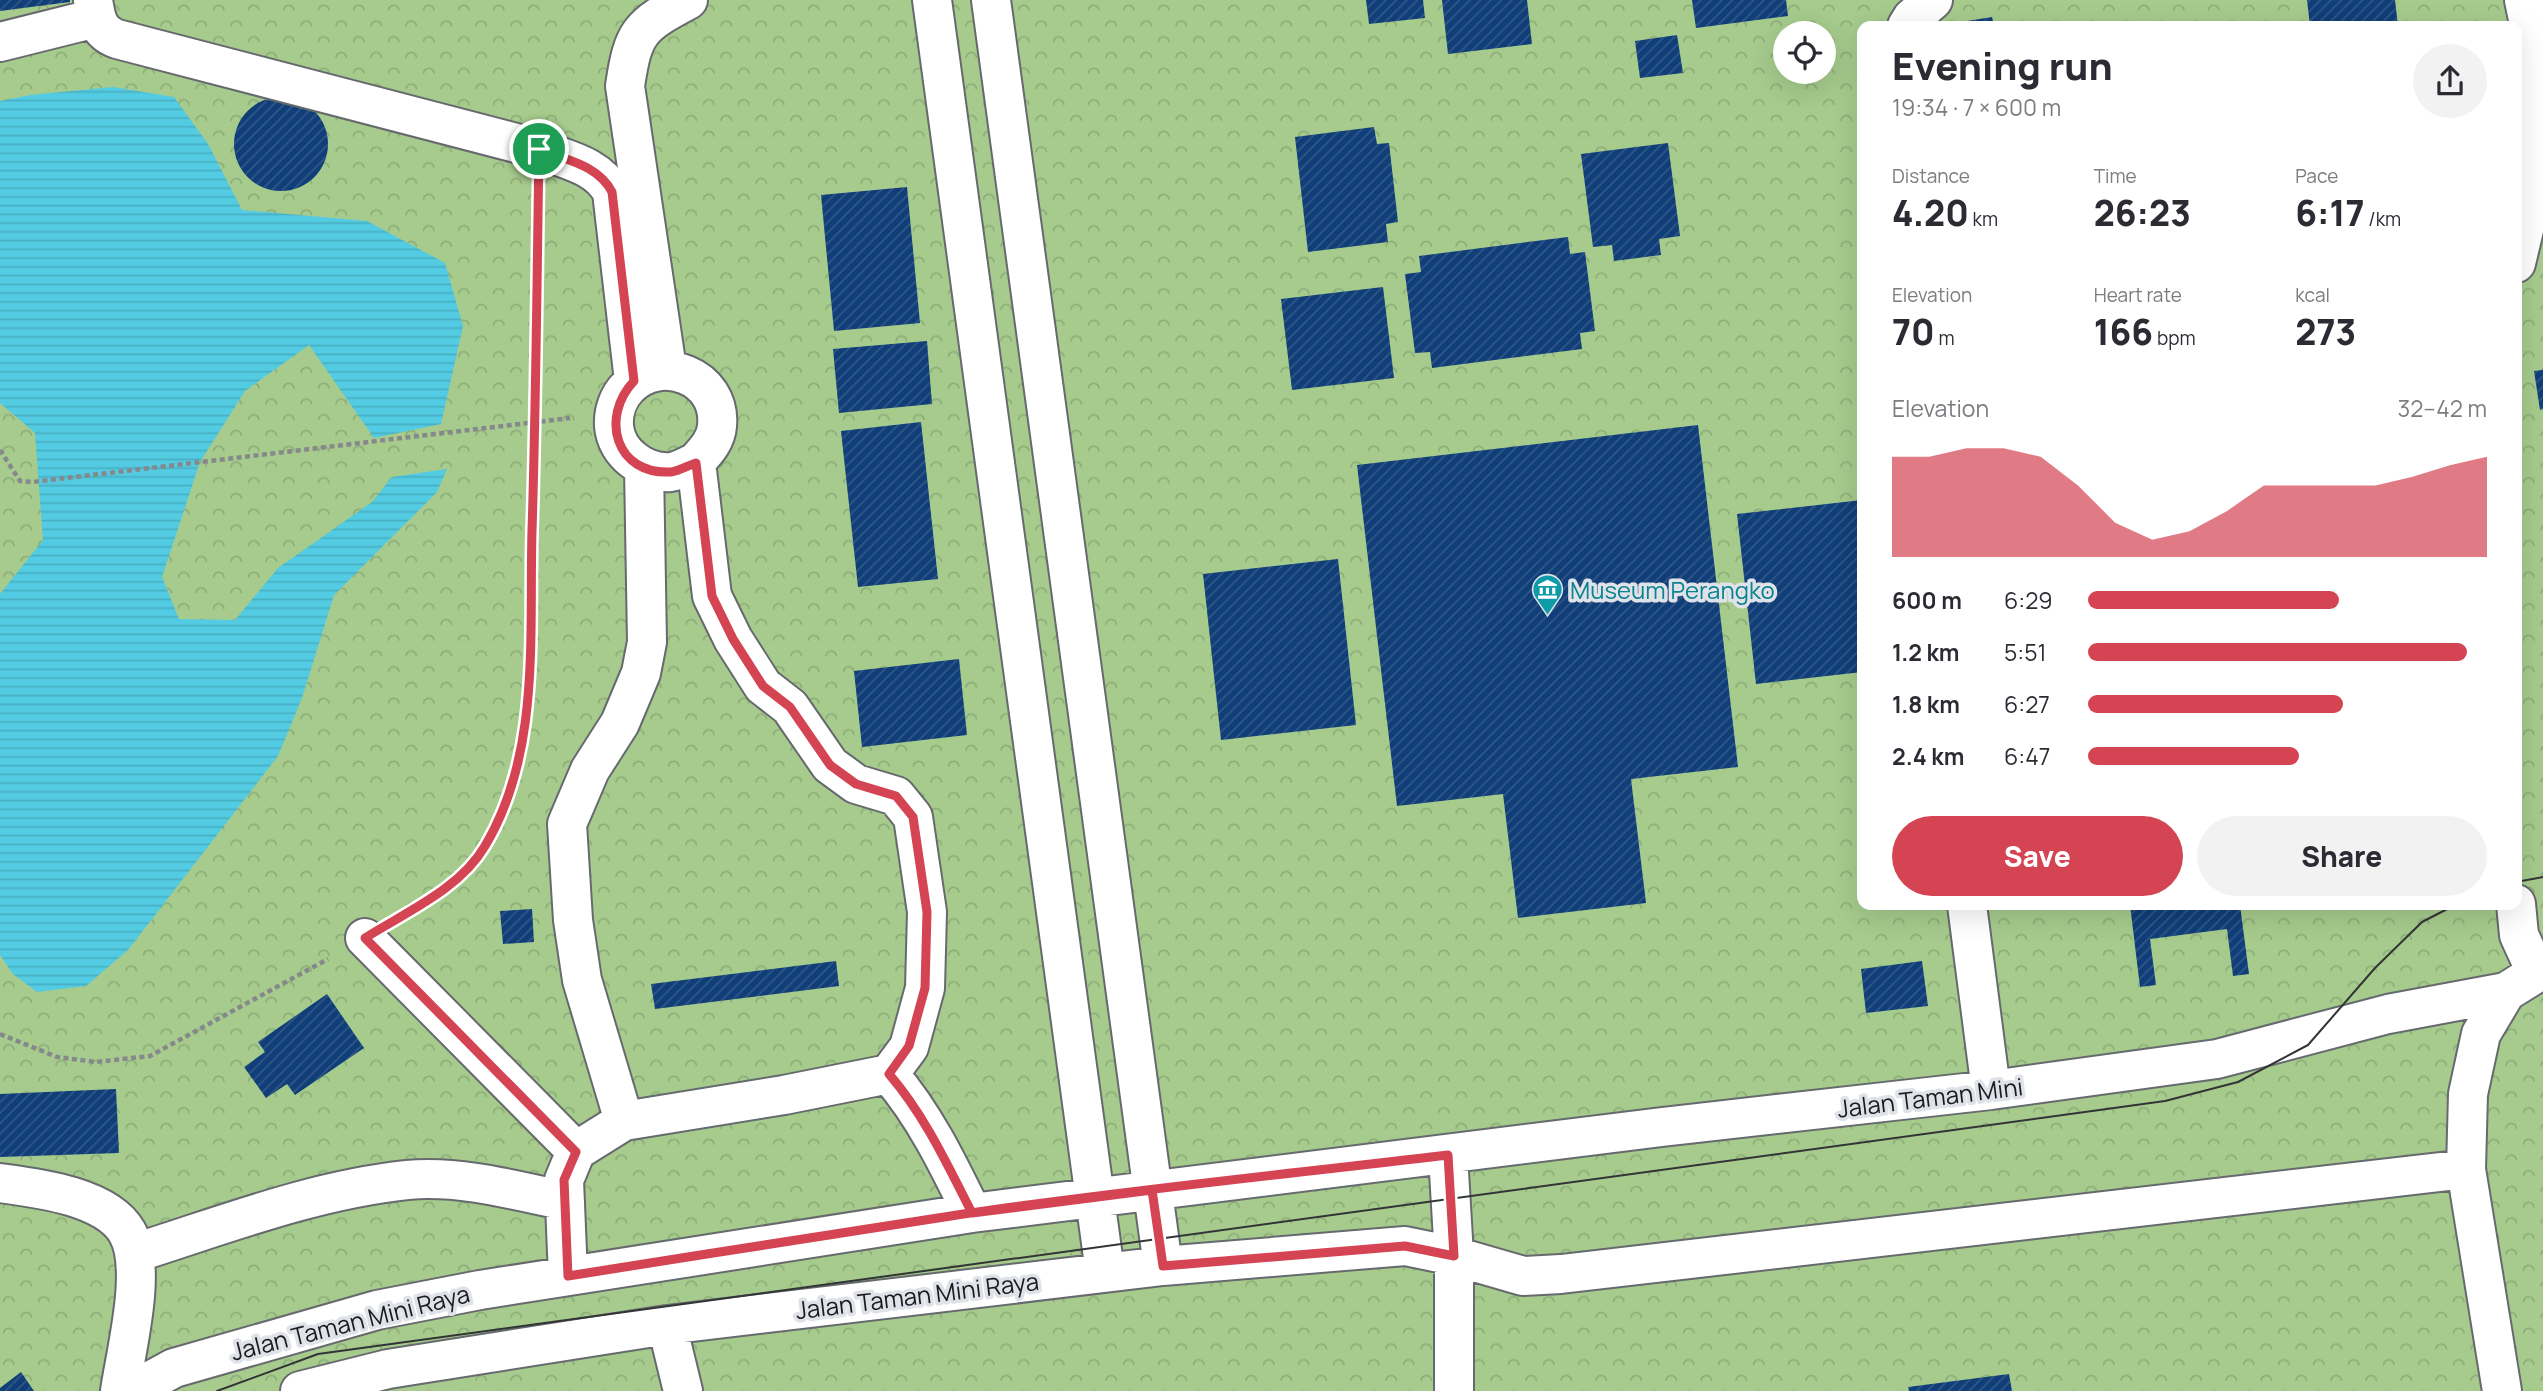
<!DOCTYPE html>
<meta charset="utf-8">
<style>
:root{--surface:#fff;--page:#f2f2f3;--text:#2b2b33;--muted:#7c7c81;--accent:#d44453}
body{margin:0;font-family:Manrope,sans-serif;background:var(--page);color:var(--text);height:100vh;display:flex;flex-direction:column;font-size:26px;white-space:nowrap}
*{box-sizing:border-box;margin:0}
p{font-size:23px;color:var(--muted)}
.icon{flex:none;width:38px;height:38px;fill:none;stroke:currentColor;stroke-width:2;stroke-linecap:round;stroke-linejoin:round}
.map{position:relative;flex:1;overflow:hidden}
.drawer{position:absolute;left:1857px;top:21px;width:665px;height:889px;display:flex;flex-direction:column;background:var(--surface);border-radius:14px;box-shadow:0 7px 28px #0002}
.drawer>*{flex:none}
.fabs{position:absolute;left:1773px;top:21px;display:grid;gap:14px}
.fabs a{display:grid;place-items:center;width:63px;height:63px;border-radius:50%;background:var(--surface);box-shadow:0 7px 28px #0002;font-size:35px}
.pin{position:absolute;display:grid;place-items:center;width:60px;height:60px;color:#fff;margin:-30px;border:4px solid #fff;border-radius:50%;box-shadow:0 2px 7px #0007}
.round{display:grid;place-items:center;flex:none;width:74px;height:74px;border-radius:37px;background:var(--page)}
.headline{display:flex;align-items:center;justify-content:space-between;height:119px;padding:0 35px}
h1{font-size:38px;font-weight:800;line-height:52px}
.metrics{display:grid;grid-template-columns:repeat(3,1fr);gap:10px;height:119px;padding:7px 35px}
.metrics div{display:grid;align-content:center}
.metrics b{font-size:35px;font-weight:800}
.metrics small{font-size:19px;font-weight:400}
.metrics p{font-size:19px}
.chart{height:196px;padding:14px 35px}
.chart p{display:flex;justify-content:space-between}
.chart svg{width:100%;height:126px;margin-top:7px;fill:var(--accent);opacity:.7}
.cta{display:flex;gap:14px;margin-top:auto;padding:14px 35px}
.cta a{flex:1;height:80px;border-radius:42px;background:var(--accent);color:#fff;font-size:28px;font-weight:800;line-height:80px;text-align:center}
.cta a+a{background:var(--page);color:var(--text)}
ul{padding:0 35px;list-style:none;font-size:23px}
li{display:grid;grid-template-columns:112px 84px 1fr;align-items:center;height:52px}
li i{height:18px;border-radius:9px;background:var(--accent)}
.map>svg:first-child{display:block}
</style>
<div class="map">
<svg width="2543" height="1391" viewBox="0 0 2543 1391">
<defs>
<pattern id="park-crowns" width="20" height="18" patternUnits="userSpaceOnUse" patternTransform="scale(1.75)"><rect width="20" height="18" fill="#a6cb8d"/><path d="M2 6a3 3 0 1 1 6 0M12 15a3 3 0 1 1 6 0" fill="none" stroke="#8eae79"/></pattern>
<pattern id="water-rules" width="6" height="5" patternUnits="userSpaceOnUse" patternTransform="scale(1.75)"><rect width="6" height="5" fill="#53cce3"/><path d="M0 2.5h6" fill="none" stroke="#48afc2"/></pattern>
<pattern id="building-hatch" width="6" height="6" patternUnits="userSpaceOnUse" patternTransform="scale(1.75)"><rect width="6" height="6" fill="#0f3e79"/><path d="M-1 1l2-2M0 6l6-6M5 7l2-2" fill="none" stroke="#315786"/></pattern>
</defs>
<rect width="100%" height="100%" fill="#dfe2e8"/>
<!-- park -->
<path fill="url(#park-crowns)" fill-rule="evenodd" d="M 0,0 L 2543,0 L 2543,1391 L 0,1391 ZM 1862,26 L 2516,26 L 2516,905 L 1862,905 ZM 1785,33 L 1824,33 L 1824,72 L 1785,72 Z"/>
<!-- water -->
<path fill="url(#water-rules)" d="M 113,87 L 174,97 L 208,144 L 242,210 L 367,221 L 445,263 L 463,326 L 441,424 L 374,438 L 309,345 L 245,391 L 200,462 L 162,577 L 179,619 L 235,620 L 278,568 L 372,502 L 392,477 L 447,469 L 437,492 L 334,595 L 302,698 L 278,756 L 128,950 L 86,986 L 37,992 L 13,974 L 0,955 L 0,594 L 43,540 L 35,433 L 0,403 L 0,101 L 30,95 Z"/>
<!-- building -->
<path fill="url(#building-hatch)" d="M 0,0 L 70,0 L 70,2 L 0,11 Z
M 1366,0 L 1423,0 L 1425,18 L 1369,24 Z
M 1442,0 L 1527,0 L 1532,44 L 1448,54 Z
M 1692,0 L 1786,0 L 1788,16 L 1696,28 Z
M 2307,0 L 2395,0 L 2398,26 L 2310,26 Z
M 1992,17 L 1994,26 L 1942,26 L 1942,25 Z
M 1677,35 L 1683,73 L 1640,78 L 1635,41 Z
M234 144a47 47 0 1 1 94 0a47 47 0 1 1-94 0Z
M 1374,127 L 1377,144 L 1389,143 L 1398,222 L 1386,224 L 1388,242 L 1308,252 L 1295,137 Z
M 1668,143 L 1680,236 L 1659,239 L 1661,255 L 1614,261 L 1612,245 L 1593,247 L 1581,154 Z
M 907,187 L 920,323 L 834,331 L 821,195 Z
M 1568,237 L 1570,254 L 1585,252 L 1595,331 L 1580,333 L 1582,349 L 1432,368 L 1430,352 L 1415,353 L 1405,274 L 1421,272 L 1419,256 Z
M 1383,287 L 1394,378 L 1292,390 L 1281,299 Z
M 927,341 L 932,404 L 839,413 L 833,349 Z
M 2543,370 L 2543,409 L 2540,410 L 2534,371 Z
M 921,422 L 938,579 L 858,587 L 841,431 Z
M 1698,425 L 1738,767 L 1631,779 L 1646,903 L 1518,918 L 1503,794 L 1397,806 L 1357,465 Z
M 1862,500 L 1862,672 L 1756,684 L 1737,514 Z
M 1338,559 L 1356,725 L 1221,740 L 1203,574 Z
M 959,659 L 967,735 L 862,747 L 854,671 Z
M 2130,905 L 2240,905 L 2249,974 L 2233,976 L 2227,929 L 2150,939 L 2156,985 L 2140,987 Z
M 532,909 L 534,942 L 503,944 L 500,911 Z
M 836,961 L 839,986 L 655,1009 L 651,984 Z
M 1922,961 L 1928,1006 L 1866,1013 L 1861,969 Z
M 327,994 L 364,1048 L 295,1095 L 287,1084 L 266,1098 L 244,1067 L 265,1052 L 258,1042 Z
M 116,1089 L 119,1153 L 0,1157 L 0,1094 Z
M 21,1372 L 34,1391 L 0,1391 L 0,1388 Z
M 2009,1374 L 2012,1391 L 1909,1391 L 1908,1387 Z"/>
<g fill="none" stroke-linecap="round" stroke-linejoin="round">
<defs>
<path id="minor" d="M 93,0 C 96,19 98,32 117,39 L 539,149 C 566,160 598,165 612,192 L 634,381
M 932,0 L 1105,1272
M 991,0 L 1163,1266
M 1907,26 L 1912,18 L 1933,0
M 0,42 L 96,18
M 2516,263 L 2532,196 L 2533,43 L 2524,0
M 667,369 L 625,86 C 633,32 639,26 688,0
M 644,467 L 647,642 L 641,673 L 620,723 L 590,770 L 567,824 L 573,920 L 582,980 L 624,1121 L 784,1095 L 889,1074 L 909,1047 L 925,988 L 927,912 L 913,817 L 896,796 L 856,784 L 830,765 L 790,707 L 763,686 L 733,639 L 712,596 L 696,462 C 705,452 716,441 717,426 C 722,376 660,353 628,387 C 618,397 613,412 614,426 C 616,453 644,474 671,472 C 679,471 689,465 696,462
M 2516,904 L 2519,935 L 2536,972
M 1967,905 L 1991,1090
M 365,938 L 576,1151
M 889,1074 C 925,1116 948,1164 972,1213
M 1448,1155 L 1454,1256 L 1454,1391
M 0,1183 C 37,1188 106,1196 127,1232 C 148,1268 126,1350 120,1391
M 135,1253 C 224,1225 313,1190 407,1180 C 460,1175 514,1190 565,1201
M 568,1276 L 564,1180 L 576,1151 L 624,1121
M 667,1325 L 683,1391
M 132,1391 L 174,1368 L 377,1310 L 480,1290 L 972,1213 L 1662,1127 L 1991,1090 L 2217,1059 L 2388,1014 L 2506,992 L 2543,969
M 300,1391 L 388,1369 L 667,1325 L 1163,1266 L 1405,1246 L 1454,1256 L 1523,1276 L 1561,1274 L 2466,1169
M 2502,1391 L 2466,1169 L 2468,1094 L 2481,1034 L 2506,992"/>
</defs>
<!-- minor casing -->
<use href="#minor" stroke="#666a6e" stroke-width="42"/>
<!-- path -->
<path stroke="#86888c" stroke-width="4.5" stroke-dasharray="5 3.5" stroke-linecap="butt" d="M 0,450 L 20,481 L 33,482 L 570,418
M 402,915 L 457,881 L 485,847 L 516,782 L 527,709 L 536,424 L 538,196
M 0,1034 L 57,1057 L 96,1062 L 150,1056 L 328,959"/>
<!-- minor -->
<use href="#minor" stroke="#fff" stroke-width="38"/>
<!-- tram -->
<path stroke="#323436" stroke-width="2" d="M 2516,882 L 2543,877
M 217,1391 L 318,1354 L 2165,1101 L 2238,1082 L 2308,1045 L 2375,968 L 2422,922 L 2455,905"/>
</g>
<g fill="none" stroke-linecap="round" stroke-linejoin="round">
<defs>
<path id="route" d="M 539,149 C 566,160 598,165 612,192 L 634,381 C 600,417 615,475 671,472 C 679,471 689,465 696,463 L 712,596 L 733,639 L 763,686 L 790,707 L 830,765 L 856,784 L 896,796 L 913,817 L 927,912 L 925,988 L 909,1046 L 889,1074 C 925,1116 947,1164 972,1213 L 1152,1190 L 1163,1266 L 1405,1246 L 1454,1256 L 1448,1155 C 1289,1174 1129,1190 970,1213 C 836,1233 702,1255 568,1276 L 564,1180 L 576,1152 L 365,938 C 406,912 460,889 485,846 C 541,753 529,635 532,531 C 536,403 537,276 539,149"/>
</defs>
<!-- route casing -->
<use href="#route" stroke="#fff" stroke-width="14"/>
<!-- route -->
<use href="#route" stroke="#d44453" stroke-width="9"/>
</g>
<!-- icons -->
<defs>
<symbol id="museum-pin" viewBox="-11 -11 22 30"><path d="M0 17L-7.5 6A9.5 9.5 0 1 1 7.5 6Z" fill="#0f9aa8" stroke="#dfe2e8"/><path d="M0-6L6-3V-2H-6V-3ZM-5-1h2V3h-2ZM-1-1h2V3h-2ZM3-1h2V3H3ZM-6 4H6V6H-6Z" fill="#fff"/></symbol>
</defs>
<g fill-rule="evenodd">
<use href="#museum-pin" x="1530" y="572" width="35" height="47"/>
</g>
<g text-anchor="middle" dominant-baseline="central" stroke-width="7" stroke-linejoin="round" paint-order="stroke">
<!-- culture labels -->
<g font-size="24" fill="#0d838f" stroke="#dfe2e8" text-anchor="start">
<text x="1570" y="589">Museum Perangko</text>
</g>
<!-- street labels -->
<g font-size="24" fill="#1a1b1d" stroke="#dfe2e8">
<text transform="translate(1930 1097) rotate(-7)">Jalan Taman Mini</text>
<text transform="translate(917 1295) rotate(-7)">Jalan Taman Mini Raya</text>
<text transform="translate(350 1322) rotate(-14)">Jalan Taman Mini Raya</text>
</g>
</g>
</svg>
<div class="fabs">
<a><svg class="icon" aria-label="locate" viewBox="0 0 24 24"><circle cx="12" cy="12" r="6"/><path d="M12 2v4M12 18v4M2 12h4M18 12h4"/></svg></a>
</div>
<div class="pin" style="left:539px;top:149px;background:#1e9e55"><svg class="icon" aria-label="arrive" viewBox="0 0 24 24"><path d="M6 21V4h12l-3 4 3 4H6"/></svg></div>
<section class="drawer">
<div class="headline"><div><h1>Evening run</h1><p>19:34 · 7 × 600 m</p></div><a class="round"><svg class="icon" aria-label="share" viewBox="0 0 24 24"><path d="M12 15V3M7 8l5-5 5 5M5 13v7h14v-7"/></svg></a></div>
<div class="metrics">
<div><p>Distance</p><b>4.20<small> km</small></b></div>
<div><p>Time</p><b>26:23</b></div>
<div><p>Pace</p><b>6:17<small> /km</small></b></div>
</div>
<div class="metrics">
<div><p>Elevation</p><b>70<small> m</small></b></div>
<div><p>Heart rate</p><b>166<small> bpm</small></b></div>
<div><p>kcal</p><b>273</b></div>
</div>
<div class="chart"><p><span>Elevation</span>32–42 m</p>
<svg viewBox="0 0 160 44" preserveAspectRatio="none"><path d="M0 44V9L10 9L20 6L30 6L40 9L50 19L60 32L70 38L80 35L90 28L100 19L110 19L120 19L130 19L140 16L150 12L160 9V44z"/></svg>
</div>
<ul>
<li><b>600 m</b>6:29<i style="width:63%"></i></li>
<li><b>1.2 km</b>5:51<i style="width:95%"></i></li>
<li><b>1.8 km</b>6:27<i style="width:64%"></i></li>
<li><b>2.4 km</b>6:47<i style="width:53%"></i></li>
</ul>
<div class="cta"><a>Save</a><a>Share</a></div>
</section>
</div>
